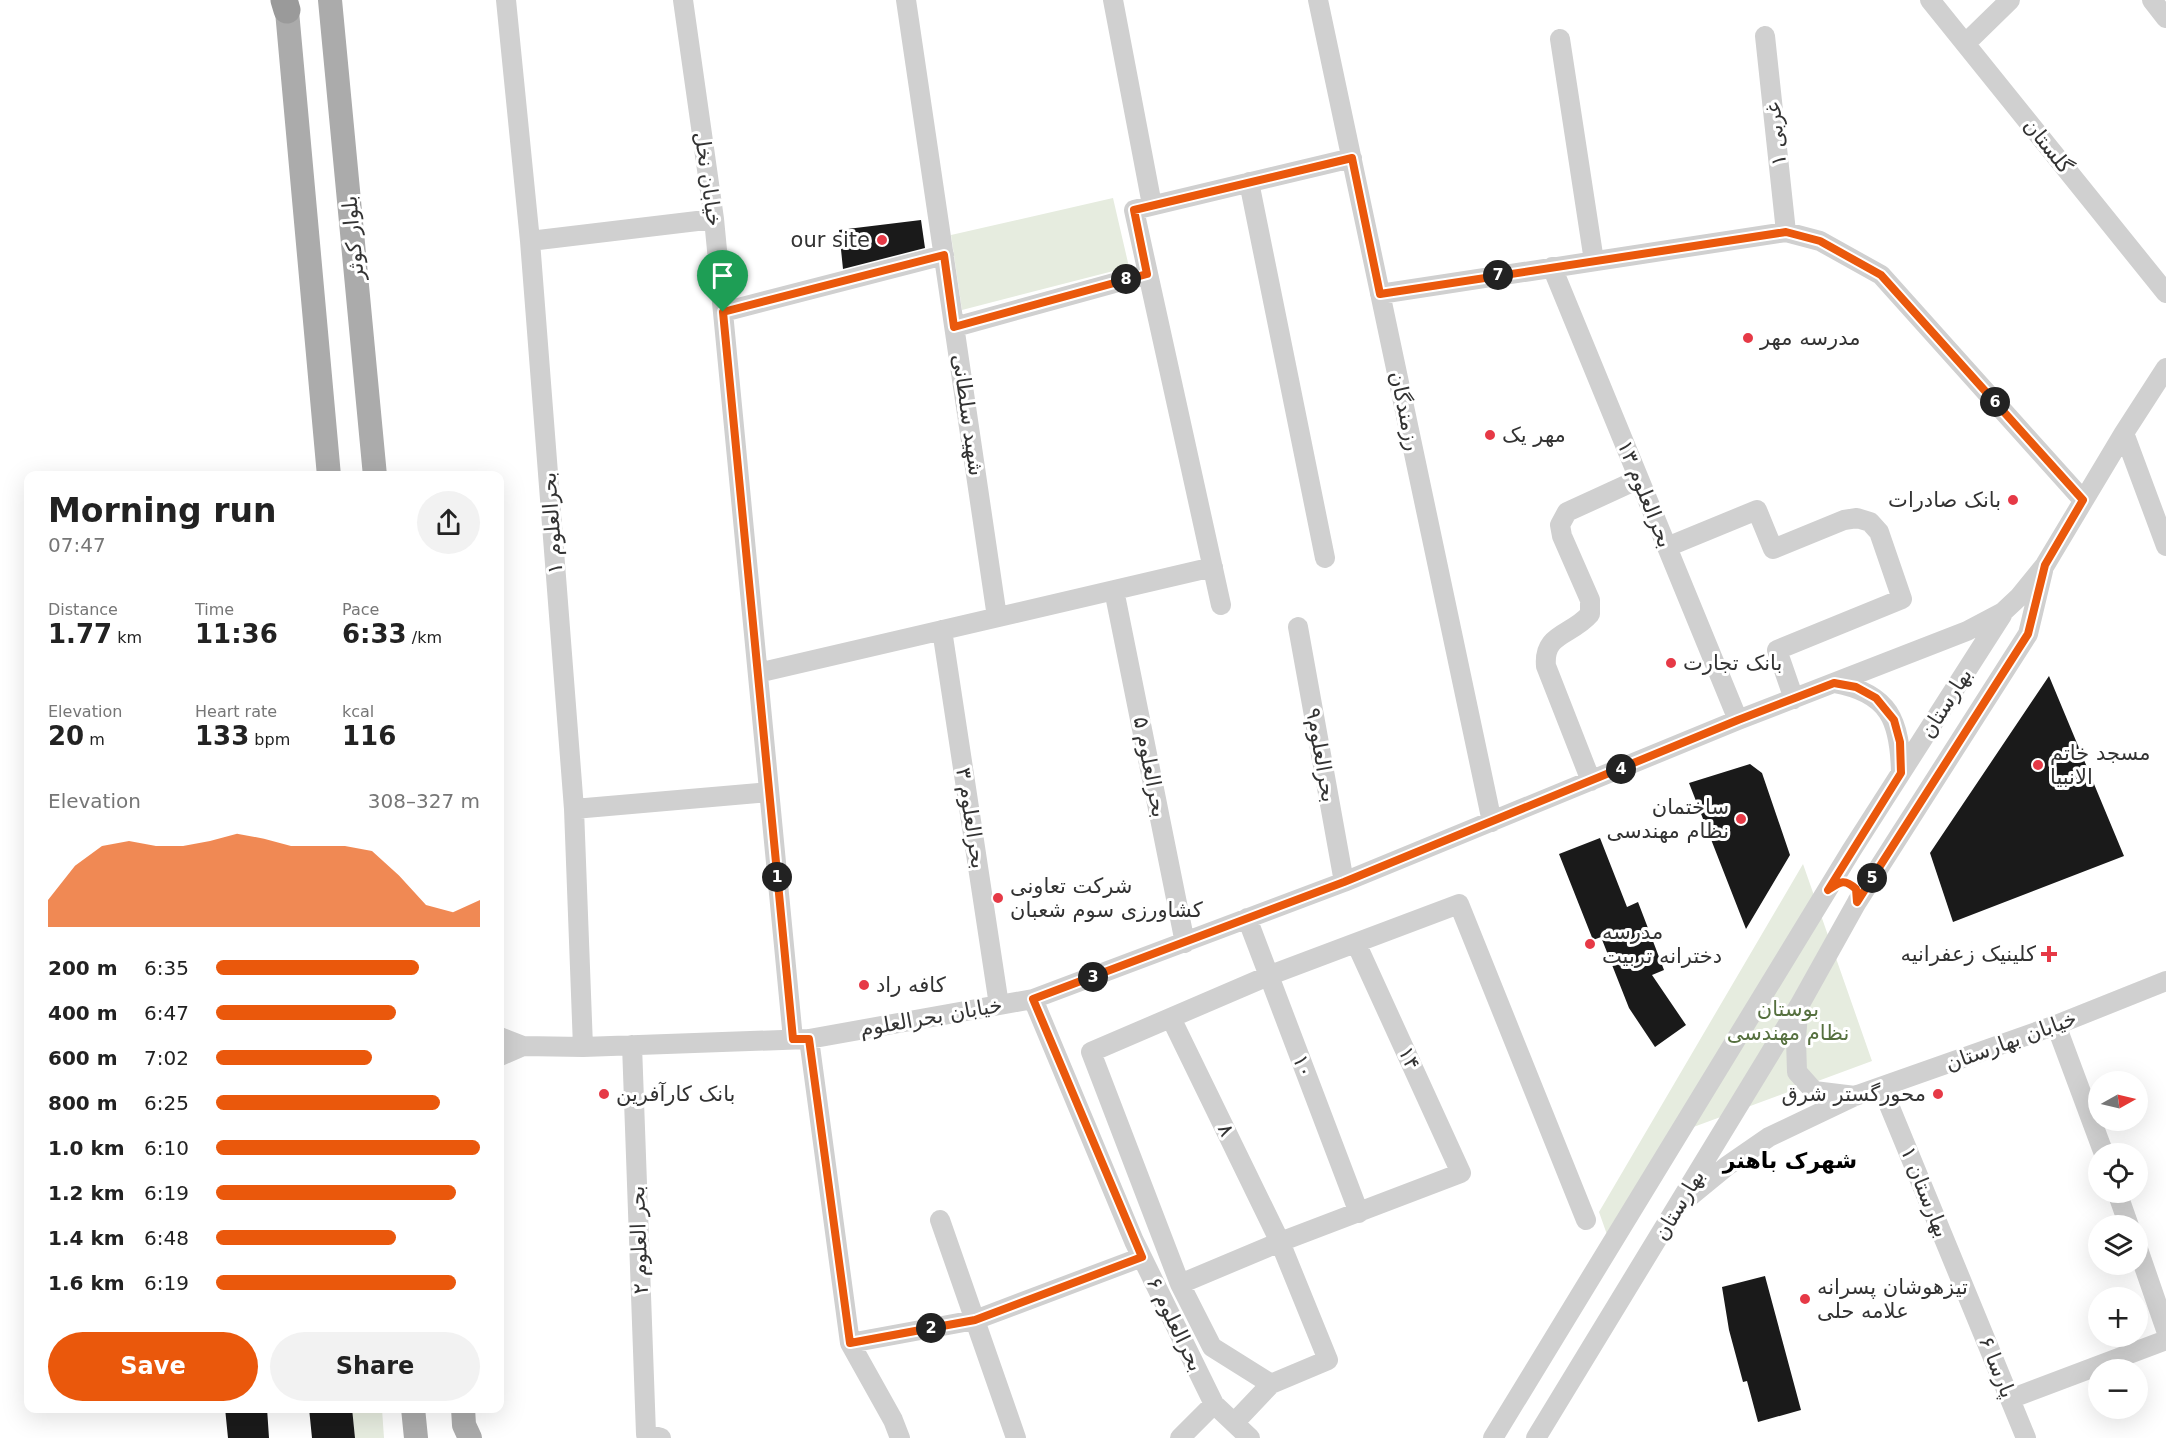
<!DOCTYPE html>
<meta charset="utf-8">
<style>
:root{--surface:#fff;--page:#f2f2f2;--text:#222;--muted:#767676;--accent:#ea580c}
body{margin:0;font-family:"DejaVu Sans",Cairo,sans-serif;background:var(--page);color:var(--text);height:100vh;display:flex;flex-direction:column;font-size:22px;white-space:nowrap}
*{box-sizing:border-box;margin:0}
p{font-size:20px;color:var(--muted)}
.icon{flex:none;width:33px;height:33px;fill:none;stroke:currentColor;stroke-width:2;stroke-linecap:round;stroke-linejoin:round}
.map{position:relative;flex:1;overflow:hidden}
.panel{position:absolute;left:24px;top:471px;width:480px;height:942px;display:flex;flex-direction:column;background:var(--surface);border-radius:12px;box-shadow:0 6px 24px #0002}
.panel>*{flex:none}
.needle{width:39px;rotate:82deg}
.buttons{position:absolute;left:2088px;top:1071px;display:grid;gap:12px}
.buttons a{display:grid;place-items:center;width:60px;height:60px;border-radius:50%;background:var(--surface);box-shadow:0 6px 24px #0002;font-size:30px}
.pin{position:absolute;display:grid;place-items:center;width:51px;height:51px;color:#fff;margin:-62px -26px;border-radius:50% 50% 50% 0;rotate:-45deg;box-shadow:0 0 6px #0007}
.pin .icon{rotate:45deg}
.km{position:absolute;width:30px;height:30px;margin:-15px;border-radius:50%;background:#222;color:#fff;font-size:16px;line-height:30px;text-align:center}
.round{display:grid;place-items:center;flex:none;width:63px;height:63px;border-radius:32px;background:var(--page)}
.overview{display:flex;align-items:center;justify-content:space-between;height:102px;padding:0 24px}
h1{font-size:33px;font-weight:800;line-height:45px}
.metrics{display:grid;grid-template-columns:repeat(3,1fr);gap:9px;height:102px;padding:6px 24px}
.metrics div{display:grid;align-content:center}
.metrics b{font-size:26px;font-weight:800}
.metrics small{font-size:16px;font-weight:400}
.metrics p{font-size:16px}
.chart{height:168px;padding:12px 24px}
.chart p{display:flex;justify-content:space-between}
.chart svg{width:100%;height:108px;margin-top:6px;fill:var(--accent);opacity:.7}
.action{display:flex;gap:12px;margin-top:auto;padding:12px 24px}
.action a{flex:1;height:69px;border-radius:36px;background:var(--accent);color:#fff;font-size:24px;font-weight:800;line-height:69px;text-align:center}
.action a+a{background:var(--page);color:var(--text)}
ul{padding:0 24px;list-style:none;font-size:20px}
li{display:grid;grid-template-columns:96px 72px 1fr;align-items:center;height:45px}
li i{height:15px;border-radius:8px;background:var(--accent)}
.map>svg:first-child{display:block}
</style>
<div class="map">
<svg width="2166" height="1438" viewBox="0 0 2166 1438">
<rect width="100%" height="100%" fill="#fff"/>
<!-- green -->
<path fill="#e6ecdf" d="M 1113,198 L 1129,267 L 962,310 L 951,235 Z
M 1803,864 L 1872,1061 L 1680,1132 L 1610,1243 L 1599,1212 Z
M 352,1409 L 382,1409 L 384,1438 L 355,1438 Z"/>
<!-- building -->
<path fill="#1a1a1a" d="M 921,220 L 925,248 L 843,269 L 839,230 Z
M 2049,676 L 2124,856 L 1953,922 L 1930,853 Z
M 1750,764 L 1762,773 L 1790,855 L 1746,929 L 1689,783 Z
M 1600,838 L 1627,907 L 1638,902 L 1664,970 L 1652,975 L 1686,1025 L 1655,1047 L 1629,1008 L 1601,937 L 1593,940 L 1559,854 Z
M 1765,1276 L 1801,1410 L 1758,1422 L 1747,1381 L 1743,1382 L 1729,1330 L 1722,1287 Z
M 225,1408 L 267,1408 L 269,1438 L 228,1438 Z
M 309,1408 L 352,1408 L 355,1438 L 312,1438 Z"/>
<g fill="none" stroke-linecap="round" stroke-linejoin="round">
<!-- minor -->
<path stroke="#d0d0d0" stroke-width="20" d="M 506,0 L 530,241 L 574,809 L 583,1047
M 683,0 L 714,219 L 793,1039
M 906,0 L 997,617
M 1113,0 L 1152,205
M 1318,0 L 1492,822
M 1930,0 L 2166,293
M 2152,0 L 2166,18
M 1765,36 L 1786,232
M 1560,39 L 1594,261
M 1966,43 L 2010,0
M 1249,182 L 1325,558
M 530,241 L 714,219
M 1552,267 L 1738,720
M 1380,294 L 1786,232 L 1820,241 L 1881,275 L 2083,500
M 723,312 L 944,255
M 955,327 L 1147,274
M 2124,433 L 2166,546
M 1667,547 L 1757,510 L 1773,549 L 1844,520 L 1857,518 L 1870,522 L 1879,532 L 1902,599 L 1777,650 L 1794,699
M 1114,590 L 1185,943
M 1221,605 L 1134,210 L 1352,158
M 1298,627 L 1344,882
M 942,630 L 999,1005
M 758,673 L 1213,567
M 1834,683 C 1890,693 1900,721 1901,773
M 1591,781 L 1546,666 C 1543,633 1571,636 1590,614 L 1590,600 L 1562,536 L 1560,525 L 1567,512 L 1639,479
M 574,809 L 769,792
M 1247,918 L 1359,1213
M 1033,999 L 1134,1241 L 1214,1404 L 1250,1438
M 1798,1013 L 1796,1039 L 1797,1072 L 1814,1091 L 1855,1096
M 1171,1018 L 1280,1242 L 1328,1360 L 1271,1384
M 2056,1025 L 2104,1154
M 500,1037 L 523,1046
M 809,1039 L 850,1343 L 893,1420 L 900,1438
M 632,1045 L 646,1434 L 661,1438
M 500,1056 L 523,1046 L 583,1047 L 809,1039 L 1033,999 L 1344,882 L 1738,720 L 1967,631 L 2003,612 L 2019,597 L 2045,565 L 2124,433 L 2166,368
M 1882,1088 L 2026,1438
M 2117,1192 L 2129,1226
M 1688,1198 L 1727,1166 L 1769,1137 L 1855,1096 L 2056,1025 L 2166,981
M 940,1220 L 1016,1438
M 2138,1249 L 2166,1330
M 1180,1284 L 1280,1242 L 1461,1173 L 1356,943
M 850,1343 L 975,1320 L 1142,1257
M 2010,1399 L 2166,1340
M 1234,1423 L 1271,1384 L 1212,1347 L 1180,1284 L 1091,1052 L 1268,976 L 1459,904 L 1586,1220
M 1180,1438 L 1214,1404
M 1493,1438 L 1851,851 L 2002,615
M 1536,1438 L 1799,1006 L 1857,902 L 2028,634 L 2043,571"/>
<!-- major -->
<path stroke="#ababab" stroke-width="24" d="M 286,0 L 329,476
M 330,0 L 375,476
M 413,1408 L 416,1438
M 463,1408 L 464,1425 L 470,1438"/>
<!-- highway -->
<path stroke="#9a9a9a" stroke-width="27" d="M 284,0 L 287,10"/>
</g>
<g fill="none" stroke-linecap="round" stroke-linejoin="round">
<defs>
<path id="route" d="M 1352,158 L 1380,294 L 1786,232 L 1820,241 L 1881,275 L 2083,500 L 2045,565 L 2028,634 L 1857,902 L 1856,889 C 1844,878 1840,882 1828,890 L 1901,773 L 1900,742 L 1894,720 L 1876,698 L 1856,687 L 1834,683 L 1738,720 L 1344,882 L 1033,999 L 1142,1257 L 975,1320 L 850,1343 L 809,1039 L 793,1039 L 723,312 L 944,255 L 954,327 L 1147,274 L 1134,210 Z"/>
</defs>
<!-- route casing -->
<use href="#route" stroke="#fff" stroke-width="12"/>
<!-- route -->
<use href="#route" stroke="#ea580c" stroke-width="8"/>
</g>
<!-- markers -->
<g fill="#e63946" stroke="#fff" stroke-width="2">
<circle cx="882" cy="240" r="6"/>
<circle cx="1748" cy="338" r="6"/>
<circle cx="1490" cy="435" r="6"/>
<circle cx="2013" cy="500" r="6"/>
<circle cx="1671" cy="663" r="6"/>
<circle cx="2038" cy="765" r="6"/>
<circle cx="1741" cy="819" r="6"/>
<circle cx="998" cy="898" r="6"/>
<circle cx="1590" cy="944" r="6"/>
<path d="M2046 945h6v6h6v6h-6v6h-6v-6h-6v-6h6z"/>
<circle cx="864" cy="985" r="6"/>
<circle cx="604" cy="1094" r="6"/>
<circle cx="1938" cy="1094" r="6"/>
<circle cx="1805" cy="1299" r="6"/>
</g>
<g text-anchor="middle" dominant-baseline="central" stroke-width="6" stroke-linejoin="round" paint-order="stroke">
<!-- street labels -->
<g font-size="21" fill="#333" stroke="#fff">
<text transform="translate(1776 134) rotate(-96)">غربی ۱</text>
<text transform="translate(2048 146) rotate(51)">گلستان</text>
<text transform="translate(708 179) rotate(82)">خیابان نخل</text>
<text transform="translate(353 238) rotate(-95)">بلوار کوثر</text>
<text transform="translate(1405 411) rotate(78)">رزمندگان</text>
<text transform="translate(968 415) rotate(82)">شهید سلطانی</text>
<text transform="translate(1645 494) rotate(68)">بحرالعلوم ۱۳</text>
<text transform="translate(552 523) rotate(-94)">بحرالعلوم ۱</text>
<text transform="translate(1946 703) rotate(-58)">بهارستان</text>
<text transform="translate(1321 755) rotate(80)">بحرالعلوم۹</text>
<text transform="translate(1150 767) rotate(79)">بحرالعلوم ۵</text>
<text transform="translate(971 818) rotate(81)">بحرالعلوم ۳</text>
<text transform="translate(931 1017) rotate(-10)">خیابان بحرالعلوم</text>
<text transform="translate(2011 1041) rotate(-20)">خیابان بهارستان</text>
<text transform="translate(1409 1058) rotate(65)">۱۴</text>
<text transform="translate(1303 1066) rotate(69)">۱۰</text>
<text transform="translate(1226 1130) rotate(64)">۸</text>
<text transform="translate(1925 1192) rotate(68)">بهارستان ۱</text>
<text transform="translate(1679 1205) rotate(-59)">بهارستان</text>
<text transform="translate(639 1240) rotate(-92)">بحر العلوم ۲</text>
<text transform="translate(1175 1324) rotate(64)">بحرالعلوم ۶</text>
<text transform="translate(1997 1367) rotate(68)">پارسا ۶</text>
</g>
<!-- poi labels -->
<g font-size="21" fill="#333" stroke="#fff" text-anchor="start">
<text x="870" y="240" text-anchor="end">our site</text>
<text x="1760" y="338">مدرسه مهر</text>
<text x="1502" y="435">مهر یک</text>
<text x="2001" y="500" text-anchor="end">بانک صادرات</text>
<text x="1683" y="663">بانک تجارت</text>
<text x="2050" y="753">مسجد خاتم<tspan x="2050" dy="24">الانبیا</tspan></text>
<text x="1729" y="807" text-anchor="end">ساختمان<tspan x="1729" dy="24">نظام مهندسی</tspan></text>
<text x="1010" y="886">شرکت تعاونی<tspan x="1010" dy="24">کشاورزی سوم شعبان</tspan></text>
<text x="1602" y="932">مدرسه<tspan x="1602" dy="24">دخترانه تربیت</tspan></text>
<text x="2036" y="954" text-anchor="end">کلینیک زعفرانیه</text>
<text x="876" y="985">کافه راد</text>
<text x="616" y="1094">بانک کارآفرین</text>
<text x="1926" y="1094" text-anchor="end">محورگستر شرق</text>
<text x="1817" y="1287">تیزهوشان پسرانه<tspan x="1817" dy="24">علامه حلی</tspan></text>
</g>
<!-- park labels -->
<g font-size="21" fill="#56703f" stroke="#fff">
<text x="1788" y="1009">بوستان<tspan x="1788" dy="24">نظام مهندسی</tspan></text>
</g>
<!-- neighbourhood labels -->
<g font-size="22" font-weight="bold" fill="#000" stroke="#fff">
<text x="1790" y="1160">شهرک باهنر</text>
</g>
</g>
</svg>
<div class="buttons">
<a><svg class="needle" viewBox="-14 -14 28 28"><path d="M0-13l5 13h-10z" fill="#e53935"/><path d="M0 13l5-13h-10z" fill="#767676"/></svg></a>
<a><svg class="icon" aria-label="locate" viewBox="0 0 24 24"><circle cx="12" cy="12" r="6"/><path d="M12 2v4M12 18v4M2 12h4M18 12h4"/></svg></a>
<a><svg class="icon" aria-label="layers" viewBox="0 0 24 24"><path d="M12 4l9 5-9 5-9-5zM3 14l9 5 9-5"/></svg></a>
<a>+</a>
<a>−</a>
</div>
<div class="pin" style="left:723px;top:312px;background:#1e9e55"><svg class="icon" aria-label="arrive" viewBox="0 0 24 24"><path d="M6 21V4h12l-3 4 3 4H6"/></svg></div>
<b class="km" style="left:777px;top:877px">1</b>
<b class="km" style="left:931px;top:1328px">2</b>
<b class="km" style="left:1093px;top:977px">3</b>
<b class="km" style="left:1621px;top:769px">4</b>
<b class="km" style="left:1872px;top:878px">5</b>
<b class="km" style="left:1995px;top:402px">6</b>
<b class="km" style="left:1498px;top:275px">7</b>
<b class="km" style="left:1126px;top:279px">8</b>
<section class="panel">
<div class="overview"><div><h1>Morning run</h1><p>07:47</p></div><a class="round"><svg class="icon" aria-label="share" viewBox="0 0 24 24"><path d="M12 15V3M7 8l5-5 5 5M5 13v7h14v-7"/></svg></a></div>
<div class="metrics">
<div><p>Distance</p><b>1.77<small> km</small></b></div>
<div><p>Time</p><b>11:36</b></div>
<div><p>Pace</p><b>6:33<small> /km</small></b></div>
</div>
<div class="metrics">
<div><p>Elevation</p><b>20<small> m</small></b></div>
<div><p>Heart rate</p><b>133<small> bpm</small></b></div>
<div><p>kcal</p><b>116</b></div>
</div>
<div class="chart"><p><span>Elevation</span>308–327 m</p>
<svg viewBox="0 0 160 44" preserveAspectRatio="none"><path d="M0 44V33L10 19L20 11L30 9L40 11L50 11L60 9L70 6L80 8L90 11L100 11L110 11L120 13L130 23L140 35L150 38L160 33V44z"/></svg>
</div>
<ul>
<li><b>200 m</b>6:35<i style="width:77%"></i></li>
<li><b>400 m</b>6:47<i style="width:68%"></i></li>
<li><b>600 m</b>7:02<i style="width:59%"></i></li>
<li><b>800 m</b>6:25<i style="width:85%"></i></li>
<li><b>1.0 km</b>6:10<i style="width:100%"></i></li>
<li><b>1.2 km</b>6:19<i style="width:91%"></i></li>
<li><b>1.4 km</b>6:48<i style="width:68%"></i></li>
<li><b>1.6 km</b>6:19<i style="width:91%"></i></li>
</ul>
<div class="action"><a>Save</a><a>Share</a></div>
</section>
</div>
